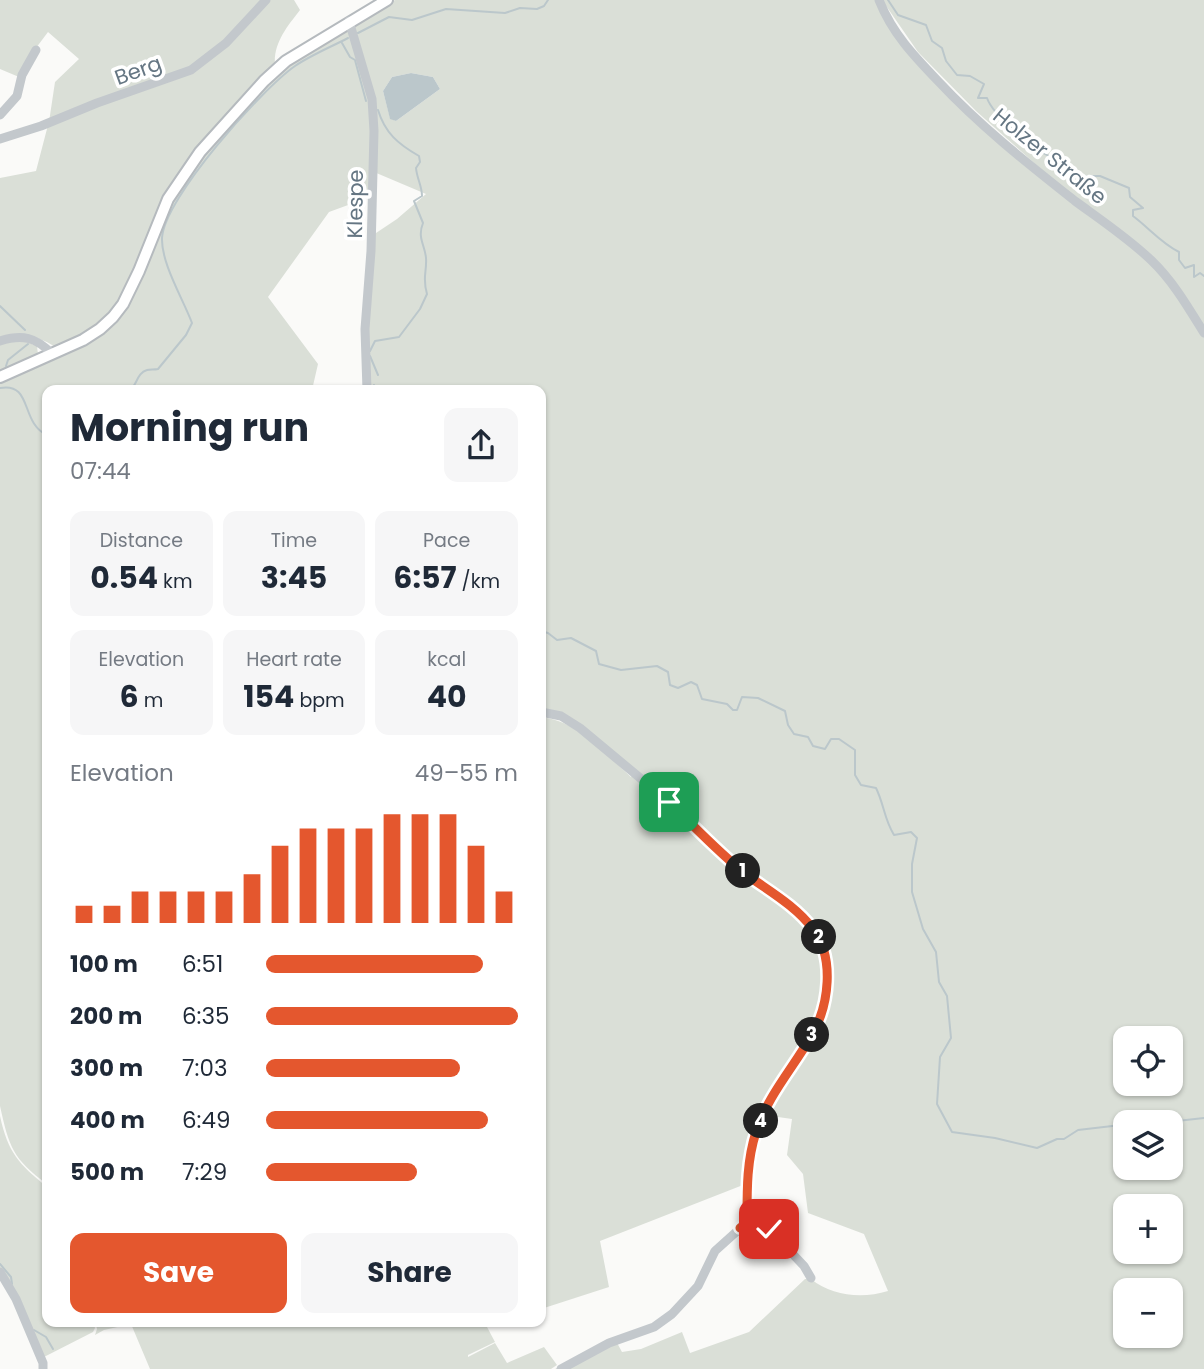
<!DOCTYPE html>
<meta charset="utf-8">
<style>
:root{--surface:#fff;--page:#f6f6f7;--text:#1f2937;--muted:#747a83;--accent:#e4572e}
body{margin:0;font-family:Poppins,sans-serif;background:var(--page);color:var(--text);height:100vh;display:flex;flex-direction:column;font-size:26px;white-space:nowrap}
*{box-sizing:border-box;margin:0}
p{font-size:23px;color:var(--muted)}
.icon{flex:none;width:38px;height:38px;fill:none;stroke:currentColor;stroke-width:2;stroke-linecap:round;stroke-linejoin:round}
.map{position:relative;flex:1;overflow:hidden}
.side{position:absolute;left:42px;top:385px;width:504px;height:942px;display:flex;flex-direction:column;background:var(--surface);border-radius:14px;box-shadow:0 2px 5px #0004}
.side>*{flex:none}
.fabs{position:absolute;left:1113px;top:1026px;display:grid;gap:14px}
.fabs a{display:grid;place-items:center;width:70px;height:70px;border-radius:14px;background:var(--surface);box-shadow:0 2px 5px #0004;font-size:35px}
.pin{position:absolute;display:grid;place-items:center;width:60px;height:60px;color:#fff;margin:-30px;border-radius:14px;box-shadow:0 4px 10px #0006}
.km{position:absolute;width:35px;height:35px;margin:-18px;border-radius:50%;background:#222;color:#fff;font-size:19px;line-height:35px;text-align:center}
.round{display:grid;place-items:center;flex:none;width:74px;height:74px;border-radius:14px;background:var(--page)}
.headline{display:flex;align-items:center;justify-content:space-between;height:119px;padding:0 28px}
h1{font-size:38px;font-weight:700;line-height:52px}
.stats{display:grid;grid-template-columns:repeat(3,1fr);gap:10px;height:119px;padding:7px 28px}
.stats div{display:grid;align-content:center;border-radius:14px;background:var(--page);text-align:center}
.stats b{font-size:30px;font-weight:700}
.stats small{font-size:19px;font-weight:400}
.stats p{font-size:19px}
.chart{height:196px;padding:14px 28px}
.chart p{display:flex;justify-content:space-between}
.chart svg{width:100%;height:126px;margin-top:7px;stroke:var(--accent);stroke-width:6}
.action{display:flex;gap:14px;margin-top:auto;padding:14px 28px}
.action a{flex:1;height:80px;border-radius:14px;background:var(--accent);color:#fff;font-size:28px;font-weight:700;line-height:80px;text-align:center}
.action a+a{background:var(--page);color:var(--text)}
ul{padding:0 28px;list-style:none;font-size:23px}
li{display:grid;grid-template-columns:112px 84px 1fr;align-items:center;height:52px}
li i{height:18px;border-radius:9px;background:var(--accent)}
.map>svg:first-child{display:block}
</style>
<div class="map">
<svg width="1204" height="1369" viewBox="0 0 1204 1369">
<rect width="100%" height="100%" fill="#fafaf8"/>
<!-- green -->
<path fill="#dadfd7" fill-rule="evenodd" d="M 0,0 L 263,0 L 240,27 L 194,67 L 49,122 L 55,82 L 79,59 L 48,32 L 30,56 L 19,77 L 0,69 Z
M 266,0 L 294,0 L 300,10 C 287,27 273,43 275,66 L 195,151 L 118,306 L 95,328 L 57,348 C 37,335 23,333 0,338 L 0,178 L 36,171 L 48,125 L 194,68 Z
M 395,0 L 878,0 L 914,54 L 971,112 L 1047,179 L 1081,205 L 976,111 L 918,52 L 882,0 L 1204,0 L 1204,1369 L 555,1369 L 616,1341 L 622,1352 L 641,1349 L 682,1332 L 690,1353 L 749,1332 L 805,1279 L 811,1279 C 832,1296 862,1299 888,1291 L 864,1234 L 808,1213 L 803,1174 L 787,1155 L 792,1119 L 764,1115 L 780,1084 L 806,1045 L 803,1043 C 777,1082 739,1137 743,1185 L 600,1241 L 609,1287 L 541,1309 L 541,717 C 580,722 603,752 631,777 L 633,774 C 604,750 580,721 541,715 L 541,390 L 369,390 L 370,363 L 364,338 L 373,235 L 397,219 L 426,194 L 374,172 L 375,119 L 372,98 L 353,27 L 357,22 ZM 411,73 L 433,77 L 440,89 L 396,121 L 390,118 L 383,91 L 392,77 ZM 1125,1038 L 1171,1038 L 1171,1083 L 1125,1083 ZM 1125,1122 L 1171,1122 L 1171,1167 L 1125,1167 ZM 1125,1206 L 1171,1206 L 1171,1251 L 1125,1251 ZM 1125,1290 L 1171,1290 L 1171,1335 L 1125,1335 Z
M 340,31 L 348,31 L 365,81 L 372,118 L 370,197 L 329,212 L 268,297 L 318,364 L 312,390 L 47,390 L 47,1184 C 13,1159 9,1147 0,1106 L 0,382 L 122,312 L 174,197 L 201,155 L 287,64 Z
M 0,342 L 27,342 L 37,346 L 38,355 L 0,372 Z
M 0,1116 C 8,1153 19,1164 47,1187 L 47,1321 L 79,1321 L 94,1325 L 95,1328 L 93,1332 L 42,1358 L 0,1269 Z
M 87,1321 L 503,1321 L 487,1327 L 495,1342 L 468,1355 L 468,1357 L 495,1343 L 507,1363 L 544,1347 L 557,1365 L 551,1369 L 150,1369 L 131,1324 L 104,1330 L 95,1335 L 97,1329 L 96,1324 Z"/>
<!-- water -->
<path fill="#bbc7cb" d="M 411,73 L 433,77 L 440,89 L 396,121 L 390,119 L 383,91 L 392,77 Z"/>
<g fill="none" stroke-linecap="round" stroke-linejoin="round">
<!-- stream -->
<path stroke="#bbc7cb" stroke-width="2" d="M 888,0 L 898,15 L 926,25 L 932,41 L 942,48 L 946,61 L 957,75 L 970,76 L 984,84 L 978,98 L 987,98 C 991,110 1002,116 1004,126 L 1025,132 C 1030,145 1043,154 1055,159 L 1059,170 L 1067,171 L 1073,169 L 1082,176 L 1100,176 L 1129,188 L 1130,197 L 1143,208 L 1133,210 L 1133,216 C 1149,228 1161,243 1179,252 L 1179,260 L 1185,268 L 1194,265 L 1194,277 L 1200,273 L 1204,276
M 358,33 L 389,17 L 412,20 L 446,9 L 505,13 L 520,8 L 537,9 L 544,6 L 548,0
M 342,43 L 350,57 L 355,60 L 366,101
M 0,306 L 25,330
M 370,351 L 375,341 L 399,337 L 420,309 L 427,294 C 422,278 427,272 426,258 C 425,245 417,238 423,223 L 414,201 L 422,196 C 422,186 417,179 416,168 L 420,162 L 419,156 C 398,144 385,133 378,110
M 370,356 L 378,375
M 6,366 L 8,360 L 28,344
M 0,388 C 33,382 20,423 47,435
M 130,390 C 137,385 137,373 147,370 C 150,369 154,370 158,369 L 186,335 L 192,323 C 183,299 161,263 162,238 C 164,198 262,89 295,66 C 311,55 331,47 348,38
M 374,390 L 374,385
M 541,631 L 548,633 L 557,640 L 571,638 L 596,651 L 599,664 L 621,670 L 657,666 L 668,672 L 670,685 L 678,688 L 691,682 L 697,685 L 702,699 L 727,704 L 733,710 L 737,710 L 742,697 L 758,698 L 785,711 L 788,725 L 794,734 L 808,737 L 813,746 L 825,749 L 831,739 L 839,739 L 855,750 L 855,775 L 861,785 L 876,788 C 884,804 884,819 894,835 L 911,832 L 917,838 L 912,864 L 912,892 L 923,929 L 936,952 L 939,982 L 947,996 L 951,1038 L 940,1057 L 937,1104 L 952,1132 L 995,1138 L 1037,1148 L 1057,1139 L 1064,1139 L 1078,1130 L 1121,1125 L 1125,1128
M 1168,1122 L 1204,1118
M 0,1264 L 11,1277 L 12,1284
M 34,1330 L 46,1337 L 53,1349"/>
<defs>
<path id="major" d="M 0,377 L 83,340 L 100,329 L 113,317 L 123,304 L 139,271 L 168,199 L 200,152 L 264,81 L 286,61 L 387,0"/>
</defs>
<!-- major casing -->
<use href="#major" stroke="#b5babe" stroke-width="14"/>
<!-- minor -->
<path stroke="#c3c8cc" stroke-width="9" d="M 879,0 C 892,33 914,56 938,81 C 980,126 1027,163 1075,201 C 1101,220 1128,238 1151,260 C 1173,281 1188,307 1204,333
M 349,21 L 372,99 L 374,131 L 371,251 L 365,329 L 367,390
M 0,115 L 17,96 L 22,75 L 36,50
M 0,139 L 41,126 L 97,103 L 191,70 L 226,43 L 266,0
M 0,341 C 22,334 36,337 52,354
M 541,712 L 561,716 L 580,728 L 669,802 L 748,875 L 764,885 L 803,917 L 822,942 L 827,963 L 826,991 L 820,1017 L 812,1036 L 773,1093 L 756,1131 L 749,1163 L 747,1217 L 745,1224 L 715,1251 L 698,1286 L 672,1314 L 654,1327 L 609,1343 L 561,1369
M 740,1228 L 769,1229 L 804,1266 L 811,1278
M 0,1272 L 16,1299 L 43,1363 L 43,1369"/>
<!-- major -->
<use href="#major" stroke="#fff" stroke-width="10"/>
</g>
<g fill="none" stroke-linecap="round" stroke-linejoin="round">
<defs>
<path id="route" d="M 669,802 C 694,826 719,853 747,875 C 769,891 796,906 813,929 C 835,958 829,1005 812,1035 C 793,1068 768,1095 756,1132 C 747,1160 747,1188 747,1217 L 745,1224 L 740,1228 L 769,1229"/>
</defs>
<!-- route casing -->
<use href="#route" stroke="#fff" stroke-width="14"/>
<!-- route -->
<use href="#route" stroke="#e4572e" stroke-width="9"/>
</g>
<g text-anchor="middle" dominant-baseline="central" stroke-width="7" stroke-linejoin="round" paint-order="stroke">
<!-- street labels -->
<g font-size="21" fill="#657683" stroke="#fff">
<text transform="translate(138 70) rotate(-20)">Berg</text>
<text transform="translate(1050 156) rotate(39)">Holzer Straße</text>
<text transform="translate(355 204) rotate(-89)">Klespe</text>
</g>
</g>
</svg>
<div class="fabs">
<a><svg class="icon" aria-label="locate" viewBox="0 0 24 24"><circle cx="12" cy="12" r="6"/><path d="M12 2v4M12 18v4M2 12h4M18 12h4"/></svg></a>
<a><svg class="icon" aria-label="layers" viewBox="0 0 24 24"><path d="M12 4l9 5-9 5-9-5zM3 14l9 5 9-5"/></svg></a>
<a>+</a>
<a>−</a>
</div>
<div class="pin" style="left:669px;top:802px;background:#1e9e55"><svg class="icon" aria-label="arrive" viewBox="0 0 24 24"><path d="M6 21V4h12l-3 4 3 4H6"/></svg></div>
<div class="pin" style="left:769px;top:1229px;background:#d93025"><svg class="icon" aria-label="check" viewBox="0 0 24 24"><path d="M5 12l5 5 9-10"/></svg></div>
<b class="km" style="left:743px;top:871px">1</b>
<b class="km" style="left:819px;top:937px">2</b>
<b class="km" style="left:812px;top:1035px">3</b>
<b class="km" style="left:761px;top:1121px">4</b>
<section class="side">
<div class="headline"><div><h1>Morning run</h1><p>07:44</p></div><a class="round"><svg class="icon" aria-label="share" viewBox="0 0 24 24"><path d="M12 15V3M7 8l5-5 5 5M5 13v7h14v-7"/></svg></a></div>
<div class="stats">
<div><p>Distance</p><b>0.54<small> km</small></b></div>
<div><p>Time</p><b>3:45</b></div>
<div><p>Pace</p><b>6:57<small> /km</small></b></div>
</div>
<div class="stats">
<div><p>Elevation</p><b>6<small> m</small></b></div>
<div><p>Heart rate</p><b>154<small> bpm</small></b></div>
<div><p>kcal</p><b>40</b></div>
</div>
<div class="chart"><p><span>Elevation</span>49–55 m</p>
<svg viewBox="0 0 160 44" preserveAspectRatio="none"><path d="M5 44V38M15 44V38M25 44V33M35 44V33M45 44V33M55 44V33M65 44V27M75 44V17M85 44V11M95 44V11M105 44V11M115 44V6M125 44V6M135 44V6M145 44V17M155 44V33"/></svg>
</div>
<ul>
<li><b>100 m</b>6:51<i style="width:86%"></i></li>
<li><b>200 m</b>6:35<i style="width:100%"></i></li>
<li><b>300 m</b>7:03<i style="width:77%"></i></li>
<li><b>400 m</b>6:49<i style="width:88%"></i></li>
<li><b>500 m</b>7:29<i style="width:60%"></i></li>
</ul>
<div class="action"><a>Save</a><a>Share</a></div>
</section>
</div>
